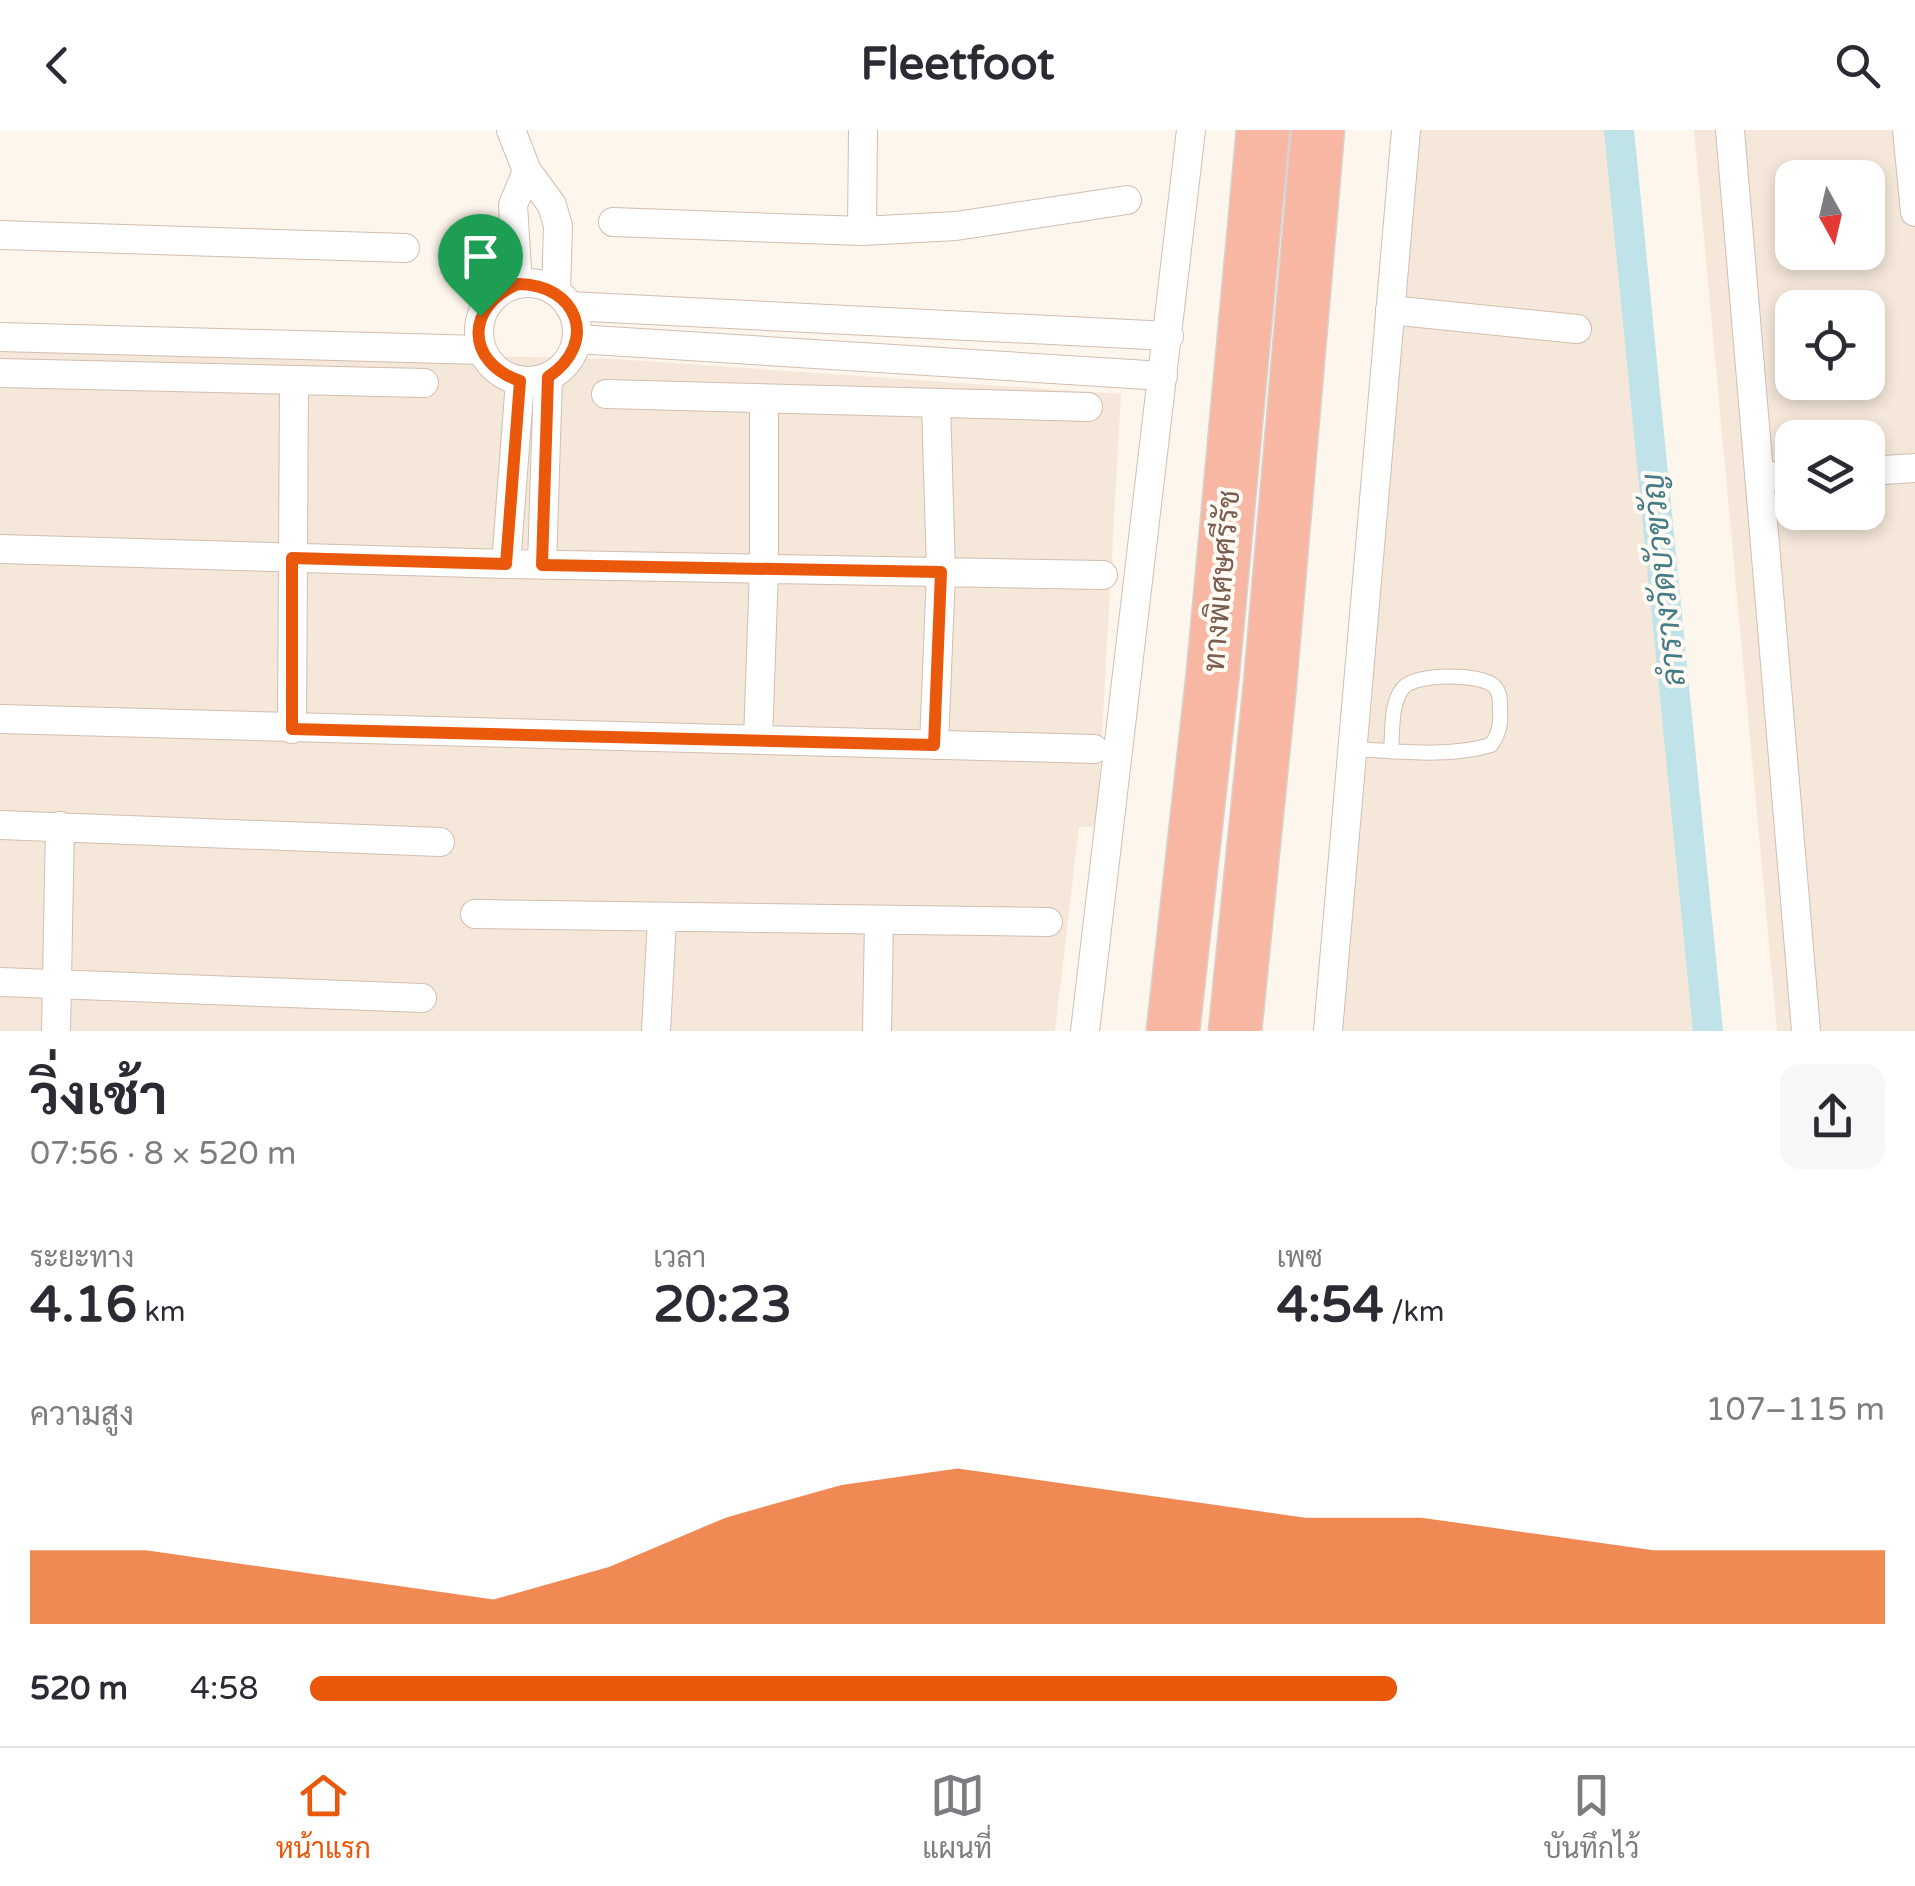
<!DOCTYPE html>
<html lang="th">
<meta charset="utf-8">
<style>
:root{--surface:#fff;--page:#f7f7f7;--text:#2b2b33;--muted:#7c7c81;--line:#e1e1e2;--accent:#ea580c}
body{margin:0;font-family:"Varela Round",Sarabun,sans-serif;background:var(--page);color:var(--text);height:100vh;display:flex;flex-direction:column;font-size:38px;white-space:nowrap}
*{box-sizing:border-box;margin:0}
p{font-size:32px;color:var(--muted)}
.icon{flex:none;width:55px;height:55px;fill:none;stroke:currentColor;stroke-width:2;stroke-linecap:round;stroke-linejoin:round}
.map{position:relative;height:901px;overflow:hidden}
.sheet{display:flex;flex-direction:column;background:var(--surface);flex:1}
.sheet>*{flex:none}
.needle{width:65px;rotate:172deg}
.controls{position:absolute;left:1775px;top:30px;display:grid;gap:20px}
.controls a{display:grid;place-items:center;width:110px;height:110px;border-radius:20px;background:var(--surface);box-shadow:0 5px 15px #0003;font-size:50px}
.pin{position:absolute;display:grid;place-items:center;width:85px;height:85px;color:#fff;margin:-102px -42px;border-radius:50% 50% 50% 0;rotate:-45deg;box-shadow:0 0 10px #0007}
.pin .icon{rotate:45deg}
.round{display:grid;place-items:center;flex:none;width:105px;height:105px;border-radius:20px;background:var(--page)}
.summary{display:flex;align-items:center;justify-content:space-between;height:170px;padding:0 30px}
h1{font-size:55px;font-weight:700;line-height:75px}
.figures{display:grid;grid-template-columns:repeat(3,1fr);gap:15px;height:170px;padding:10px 30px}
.figures div{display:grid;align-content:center}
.figures b{font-size:50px;font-weight:700}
.figures small{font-size:28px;font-weight:400}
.figures p{font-size:28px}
.chart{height:280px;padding:20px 30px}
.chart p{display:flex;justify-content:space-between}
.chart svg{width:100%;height:180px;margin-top:10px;fill:var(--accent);opacity:.7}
ul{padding:0 30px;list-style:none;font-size:32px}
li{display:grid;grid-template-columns:160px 120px 1fr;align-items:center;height:75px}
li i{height:25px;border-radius:12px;background:var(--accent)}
header{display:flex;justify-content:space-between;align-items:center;height:130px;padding:0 30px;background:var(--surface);font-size:45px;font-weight:700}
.tab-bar{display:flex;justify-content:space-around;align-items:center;height:140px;border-top:2px solid var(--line);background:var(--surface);font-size:28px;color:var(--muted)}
.tab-bar a{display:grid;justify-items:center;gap:5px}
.tab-bar .active{color:var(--accent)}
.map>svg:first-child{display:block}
</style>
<header><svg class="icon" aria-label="back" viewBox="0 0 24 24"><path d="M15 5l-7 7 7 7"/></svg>Fleetfoot<svg class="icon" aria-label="search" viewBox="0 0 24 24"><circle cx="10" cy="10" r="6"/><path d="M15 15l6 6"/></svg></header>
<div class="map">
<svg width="1915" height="901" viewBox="0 0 1915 901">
<rect width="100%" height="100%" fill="#fdf6ec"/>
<!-- residential -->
<path fill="#f5e8da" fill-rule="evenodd" d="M 1408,0 L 1609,0 L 1698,901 L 1330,901 Z
M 1694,0 L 1915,0 L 1915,901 L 1777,901 ZM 1792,48 L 1868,48 L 1868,122 L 1792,122 ZM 1792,178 L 1868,178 L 1868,252 L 1792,252 ZM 1792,308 L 1868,308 L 1868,382 L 1792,382 Z
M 0,215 L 615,229 L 1121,264 L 1097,696 L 1079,697 L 1055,901 L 0,901 Z"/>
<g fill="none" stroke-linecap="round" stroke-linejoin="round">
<!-- canal -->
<path stroke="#bfe3e8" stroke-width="30" d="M 1619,0 L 1708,901"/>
<defs>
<path id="lane" d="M 1351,619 C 1398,621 1447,628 1491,615 C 1500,602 1501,593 1500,578 C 1500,569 1500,562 1494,556 C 1480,543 1415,543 1403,558 C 1390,574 1393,601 1391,620"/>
<path id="street" d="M 511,0 L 527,41 L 552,75 L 558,96 L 556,162
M 1730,0 L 1806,901
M 1907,0 L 1915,82
M 613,92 L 862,101 L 956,96 L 1127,70
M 862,101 L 863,0
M 0,105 L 405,118
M479 202a49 49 0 1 1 98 0a49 49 0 1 1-98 0Z
M 518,154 L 513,75 L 527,41
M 569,176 L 1169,206
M 1390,180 L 1577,199
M 0,207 L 481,220
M 577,209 L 1163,246
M 0,243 L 424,253
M 606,264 L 1088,277
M 1868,341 L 1915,338
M 1759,347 L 1792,345
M 0,419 L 506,434 L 1103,445
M 506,434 L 520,251
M 542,435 L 548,247
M 0,589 L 1094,619
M 292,599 L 294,250
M 758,610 L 764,439 L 764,269
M 934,615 L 941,442 L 936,273
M 0,695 L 440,712
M 475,784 L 1048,792
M 0,852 L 422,868
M 56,901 L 60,696
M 656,901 L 662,789
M 877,901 L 879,791
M 1085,901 L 1191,0
M 1328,901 L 1406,0"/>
<path id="highway" d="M 1173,901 L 1213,542 L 1263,0
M 1235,901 L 1270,554 L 1318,0"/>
</defs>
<!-- lane casing -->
<use href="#lane" stroke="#d1beb0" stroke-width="16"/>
<!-- street casing -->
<use href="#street" stroke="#d1beb0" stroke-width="30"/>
<!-- highway casing -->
<use href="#highway" stroke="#dad1cd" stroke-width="55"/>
<!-- lane -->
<use href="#lane" stroke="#fff" stroke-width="14"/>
<!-- street -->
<use href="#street" stroke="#fff" stroke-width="28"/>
<!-- highway -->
<use href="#highway" stroke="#f7b7a3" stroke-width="52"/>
</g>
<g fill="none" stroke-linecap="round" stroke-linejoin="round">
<defs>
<path id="route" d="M 518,154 C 577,154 600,212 548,247 L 542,435 L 941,442 L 934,615 L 292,599 L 292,428 L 506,434 L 520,251 C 465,232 465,176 518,154 Z"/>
</defs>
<!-- route casing -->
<use href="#route" stroke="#fff" stroke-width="20"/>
<!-- route -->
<use href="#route" stroke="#ea580c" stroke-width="12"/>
</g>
<g text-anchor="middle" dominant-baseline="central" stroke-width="8" stroke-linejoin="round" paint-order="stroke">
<!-- street labels -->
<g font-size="30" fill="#7a5c4d" stroke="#fffaf3">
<text transform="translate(1222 451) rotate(-85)">ทางพิเศษศรีรัช</text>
</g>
<!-- water labels -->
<g font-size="32" font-style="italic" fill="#437c86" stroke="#fffaf3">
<text transform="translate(1664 450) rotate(-96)">ลำรางวัดบัวขวัญ</text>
</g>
</g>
</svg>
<div class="controls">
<a><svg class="needle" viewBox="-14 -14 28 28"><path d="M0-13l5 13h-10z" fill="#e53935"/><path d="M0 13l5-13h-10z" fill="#7c7c81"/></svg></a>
<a><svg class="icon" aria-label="locate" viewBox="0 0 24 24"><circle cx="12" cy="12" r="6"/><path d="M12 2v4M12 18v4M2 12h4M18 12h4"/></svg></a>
<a><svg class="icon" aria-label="layers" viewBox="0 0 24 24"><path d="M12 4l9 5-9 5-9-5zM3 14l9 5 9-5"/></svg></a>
</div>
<div class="pin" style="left:480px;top:186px;background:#1e9e55"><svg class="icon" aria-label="arrive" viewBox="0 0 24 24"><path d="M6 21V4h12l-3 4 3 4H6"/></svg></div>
</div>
<section class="sheet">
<div class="summary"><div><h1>วิ่งเช้า</h1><p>07:56 · 8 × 520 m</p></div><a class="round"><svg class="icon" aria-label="share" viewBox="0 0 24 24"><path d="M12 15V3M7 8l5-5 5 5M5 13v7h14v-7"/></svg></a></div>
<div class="figures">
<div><p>ระยะทาง</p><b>4.16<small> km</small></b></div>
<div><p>เวลา</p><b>20:23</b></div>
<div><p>เพซ</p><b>4:54<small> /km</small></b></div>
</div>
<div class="chart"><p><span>ความสูง</span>107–115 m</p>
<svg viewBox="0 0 160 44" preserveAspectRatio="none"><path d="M0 44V26L10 26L20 30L30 34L40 38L50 30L60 18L70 10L80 6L90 10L100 14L110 18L120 18L130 22L140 26L150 26L160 26V44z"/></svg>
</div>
<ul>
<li><b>520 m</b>4:58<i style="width:69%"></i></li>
</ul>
</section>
<nav class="tab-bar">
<a class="active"><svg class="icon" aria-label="home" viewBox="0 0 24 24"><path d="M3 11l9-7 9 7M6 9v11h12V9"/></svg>หน้าแรก</a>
<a><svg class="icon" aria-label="map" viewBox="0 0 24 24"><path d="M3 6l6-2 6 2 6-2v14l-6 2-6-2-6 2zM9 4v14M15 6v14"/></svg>แผนที่</a>
<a><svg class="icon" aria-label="saved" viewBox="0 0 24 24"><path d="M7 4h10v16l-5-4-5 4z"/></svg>บันทึกไว้</a>
</nav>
